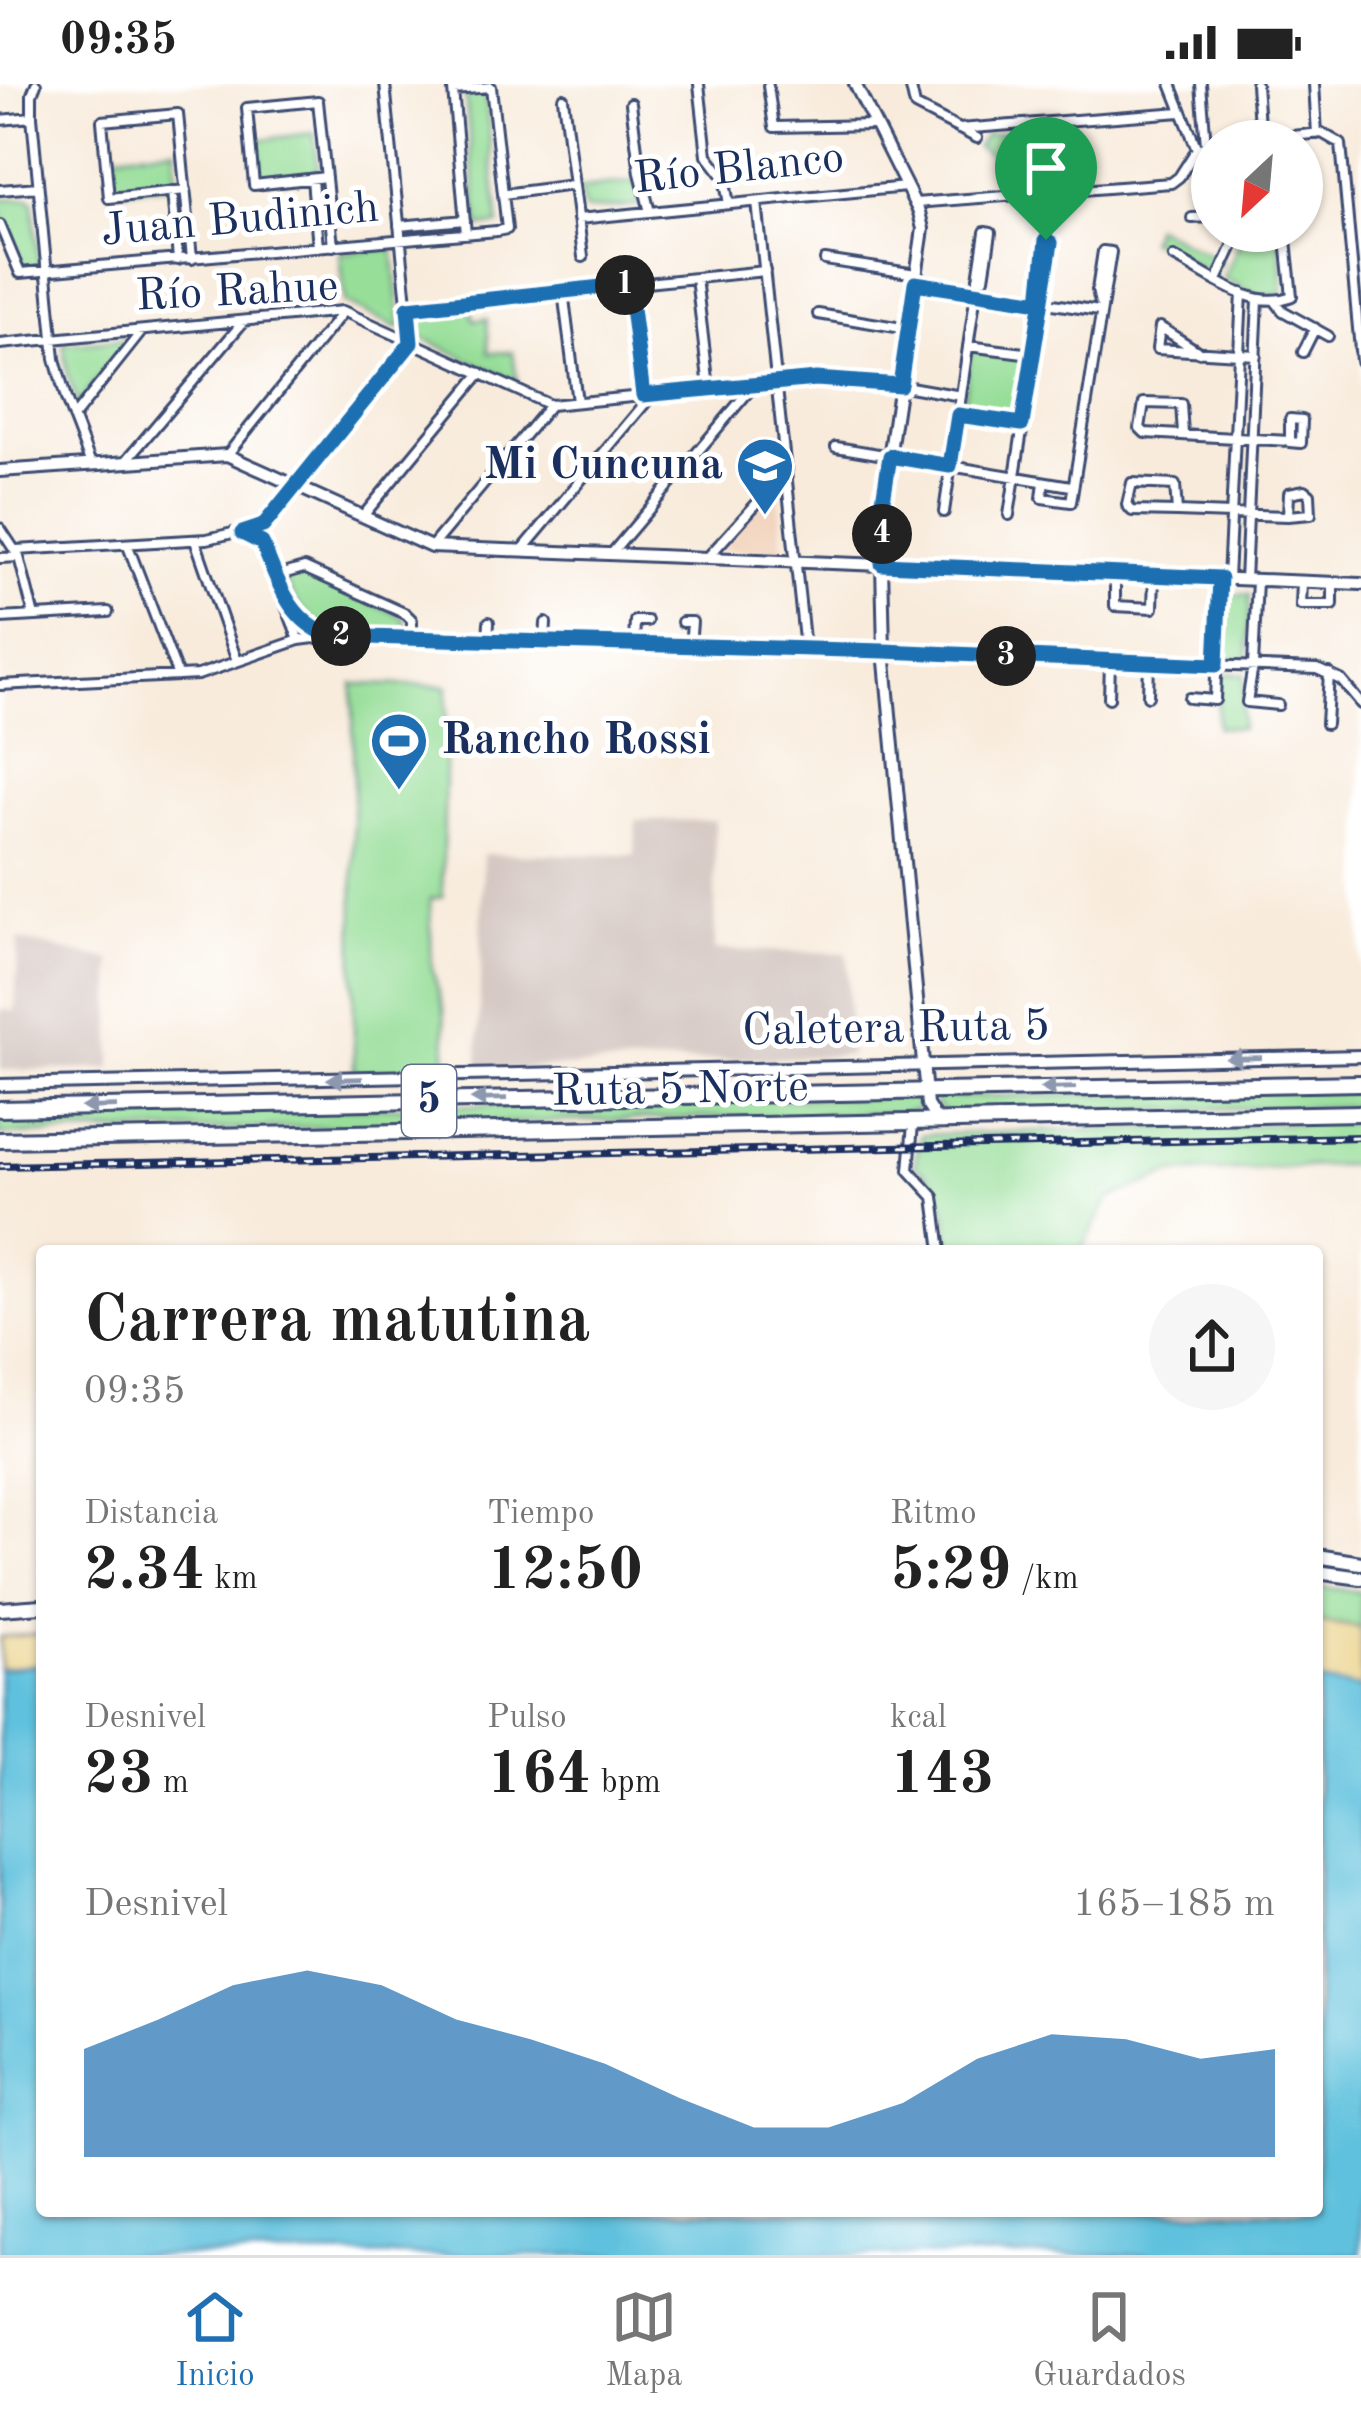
<!DOCTYPE html>
<html lang="es">
<meta charset="utf-8">
<style>
:root{--surface:#fff;--page:#f6f6f6;--text:#222;--muted:#767676;--line:#e0e0e0;--accent:#1f6fb2}
body{margin:0;font-family:"Old Standard TT",serif;background:var(--page);color:var(--text);height:100vh;display:flex;flex-direction:column;font-size:45px;white-space:nowrap}
*{box-sizing:border-box;margin:0}
p{font-size:39px;color:var(--muted)}
.icon{flex:none;width:66px;height:66px;fill:none;stroke:currentColor;stroke-width:2;stroke-linecap:round;stroke-linejoin:round}
.map{position:relative;flex:1;overflow:hidden}
.drawer{position:absolute;left:36px;top:1161px;width:1287px;height:972px;display:flex;flex-direction:column;background:var(--surface);border-radius:12px;box-shadow:0 3px 9px #0004}
.drawer>*{flex:none}
.needle{width:78px;rotate:206deg}
.controls{position:absolute;left:1191px;top:36px;display:grid;gap:24px}
.controls a{display:grid;place-items:center;width:132px;height:132px;border-radius:50%;background:var(--surface);box-shadow:0 3px 9px #0004;font-size:60px}
.pin{position:absolute;display:grid;place-items:center;width:102px;height:102px;color:#fff;margin:-123px -51px;border-radius:50% 50% 50% 0;rotate:-45deg;box-shadow:0 0 12px #0007}
.pin .icon{rotate:45deg}
.km{position:absolute;width:60px;height:60px;margin:-30px;border-radius:50%;background:#222;color:#fff;font-size:33px;line-height:60px;text-align:center}
.round{display:grid;place-items:center;flex:none;width:126px;height:126px;border-radius:63px;background:var(--page)}
.head{display:flex;align-items:center;justify-content:space-between;height:204px;padding:0 48px}
h1{font-size:66px;font-weight:700;line-height:90px}
.figures{display:grid;grid-template-columns:repeat(3,1fr);gap:18px;height:204px;padding:12px 48px}
.figures div{display:grid;align-content:center}
.figures b{font-size:60px;font-weight:700}
.figures small{font-size:33px;font-weight:400}
.figures p{font-size:33px}
.chart{height:336px;padding:24px 48px}
.chart p{display:flex;justify-content:space-between}
.chart svg{width:100%;height:216px;margin-top:12px;fill:var(--accent);opacity:.7}
.status{display:flex;justify-content:space-between;align-items:center;height:84px;padding:0 60px;background:var(--surface);direction:ltr}
.status svg{height:33px;fill:currentColor}
.tab-bar{display:flex;justify-content:space-around;align-items:center;height:168px;border-top:3px solid var(--line);background:var(--surface);font-size:33px;color:var(--muted)}
.tab-bar a{display:grid;justify-items:center;gap:6px}
.tab-bar .selected{color:var(--accent)}
.map>svg:first-child{display:block}
</style>
<div class="status"><b>09:35</b><svg viewBox="0 0 49 12"><path d="M0 12V9h3v3zM5 12V6h3v6zM10 12V3h3v9zM15 12V0h3v12zM26 1h20v11H26zM47 4h2v5h-2z"/></svg></div>
<div class="map">
<svg width="1361" height="2171" viewBox="0 0 1361 2171">
<rect width="100%" height="100%" fill="#fff"/>
<filter id="ink" filterUnits="userSpaceOnUse"><feTurbulence type="fractalNoise" baseFrequency=".00833" numOctaves="2"/><feDisplacementMap in="SourceGraphic" scale="24" xChannelSelector="R" yChannelSelector="G"/><feConvolveMatrix kernelMatrix="1 2 1 2 8 2 1 2 1" color-interpolation-filters="sRGB"/></filter>
<filter id="wash" filterUnits="userSpaceOnUse"><feTurbulence type="fractalNoise" baseFrequency=".004" numOctaves="4" result="noise"/><feDisplacementMap in="SourceGraphic" scale="48" xChannelSelector="R" yChannelSelector="G"/><feGaussianBlur stdDeviation="2.7" result="paint"/><feColorMatrix in="noise" values="0 0 0 0 0 0 0 0 0 0 0 0 0 0 0 0 0 1.4 0 .05"/><feComposite in="paint" operator="in"/></filter>
<g filter="url(#wash)">
<rect width="100%" height="100%" fill="#f8ebdb"/>
<!-- built -->
<path fill="#f2d4be" d="M 778,400 L 783,468 L 721,466 Z"/>
<!-- industrial -->
<path fill="#cfc0ba" d="M 715,736 L 715,866 L 847,869 L 850,971 L 478,986 L 483,770 L 635,771 L 636,737 Z
M 18,856 L 112,876 L 112,985 L 0,986 L 0,925 L 15,927 Z"/>
<!-- green -->
<path fill="#97de99" stroke="#59867c" stroke-width="3" d="M 485,9 L 499,141 L 479,143 L 465,11 Z
M 314,49 L 318,83 L 314,88 L 264,93 L 261,90 L 257,56 Z
M 1002,49 L 1003,62 L 1032,73 L 1078,69 L 1080,95 L 1024,100 L 1023,90 L 977,63 L 985,50 Z
M 175,64 L 177,98 L 173,101 L 119,106 L 115,102 L 111,70 Z
M 635,97 L 640,122 L 585,126 L 579,105 Z
M 29,114 L 33,117 L 39,184 L 23,184 L 0,128 L 0,115 Z
M 1154,142 L 1221,177 L 1213,190 L 1149,156 Z
M 1245,147 L 1280,147 L 1283,210 L 1256,211 L 1223,194 Z
M 393,164 L 401,242 L 399,244 L 345,219 L 340,169 Z
M 470,221 L 474,236 L 487,235 L 489,269 L 513,268 L 517,298 L 414,250 L 414,229 Z
M 129,255 L 78,320 L 68,293 L 63,260 Z
M 971,266 L 1029,274 L 1020,336 L 962,328 Z
M 301,485 L 405,534 L 405,545 C 344,547 312,558 284,495 Z
M 1224,510 L 1250,511 L 1247,576 L 1222,575 Z
M 1219,589 L 1244,590 L 1241,644 L 1217,643 Z
M 353,600 L 447,602 L 442,813 L 430,815 L 432,885 L 444,926 L 447,986 L 354,988 Z
M 1361,1005 L 1361,1022 L 962,1030 L 943,1028 L 935,1019 L 937,1013 Z
M 921,1012 L 917,1026 L 898,1029 L 0,1051 L 0,1031 Z
M 1361,1037 L 1361,1080 L 1172,1089 L 1109,1115 L 1081,1167 L 952,1167 C 947,1132 946,1101 914,1081 L 921,1051 Z
M 1322,1503 L 1361,1508 L 1361,1544 L 1317,1537 L 1317,1504 Z"/>
<!-- sand -->
<path fill="#eeda9e" stroke="#84847e" stroke-width="3" d="M 1317,1537 L 1361,1544 L 1361,1604 L 1317,1598 Z
M 42,1550 L 42,1580 L 0,1585 L 0,1553 Z"/>
<!-- water -->
<path fill="#5fc1dd" stroke="#3d789e" stroke-width="3" d="M 42,1580 L 42,2127 L 1317,2127 L 1317,1598 L 1361,1604 L 1361,2171 L 0,2171 L 0,1585 Z"/>
</g>
<g filter="url(#ink)">
<g fill="none" stroke-linecap="round" stroke-linejoin="round">
<defs>
<path id="minor" d="M 36,0 L 32,10 L 32,33 L 55,275 L 66,315 L 91,380
M 699,0 L 707,71 L 724,93 L 729,120
M 910,0 L 915,22 L 977,54
M 1171,0 L 1197,65
M 1201,0 L 1206,61
M 1256,0 L 1260,55
M 1314,0 L 1317,50
M 768,2 L 774,43 L 875,41
M 563,14 L 583,173
M 631,19 L 640,89 L 650,128
M 0,36 L 32,33
M 959,45 L 1181,28
M 1243,57 L 1322,49 L 1341,60 L 1361,277
M 326,93 L 254,101 L 247,24 L 318,17 L 333,162
M 312,95 L 318,163
M 0,106 L 38,103
M 186,106 L 109,114 L 102,37 L 178,30 L 192,175
M 172,107 L 178,176
M 503,110 L 573,101
M 757,118 L 805,565
M 915,119 L 1171,99 L 1179,93 L 1197,65 L 1212,60
M 1192,134 L 1212,133
M 578,135 L 906,103
M 0,141 L 20,189 L 497,147 L 507,145 L 491,3 L 453,6 L 466,150
M 399,142 L 465,136
M 1174,173 C 1209,191 1253,228 1292,212 L 1285,147
M 825,176 L 916,190
M 696,194 L 709,304
M 1217,196 L 1240,147
M 915,199 L 1099,227
M 629,200 L 643,311
M 1042,201 L 1047,134
M 563,207 L 577,318
M 1276,218 L 1283,227 L 1328,252
M 408,223 L 765,187
M 818,230 L 908,245
M 0,260 L 343,227 L 550,321 L 816,295 L 870,296 L 961,312
M 968,262 L 1032,270
M 1199,268 L 1160,243 L 1157,265 L 1256,271
M 1303,268 L 1315,244
M 958,331 L 1022,340
M 73,334 L 142,247
M 1290,335 L 1302,336 L 1301,359 L 1290,358 Z
M 1183,350 L 1181,320 L 1144,319 L 1140,344 L 1145,349 L 1290,357
M 836,363 L 1071,402
M 227,371 L 342,229
M 126,377 L 244,237
M 1044,398 L 1042,414 L 1071,418 L 1111,168 L 1103,167 L 1097,206 L 1100,219
M 1132,399 L 1175,401 L 1177,428 L 1132,427 L 1127,421 Z
M 1305,406 L 1310,410 L 1311,430 L 1288,432 L 1289,409 Z
M 944,428 L 976,208 L 985,148 L 991,149 L 984,194 L 978,193
M 1177,428 L 1288,432
M 1009,431 L 1051,159 L 1045,156
M 363,432 L 481,289
M 263,442 L 411,259 L 385,0
M 262,443 L 262,459 L 299,556
M 0,444 L 19,473 L 34,532
M 195,456 L 237,577
M 128,462 L 178,592
M 431,463 L 550,321
M 523,465 L 652,311
M 16,466 L 207,455 L 263,442
M 612,469 L 754,301
M 708,473 L 787,386
M 0,474 L 19,473
M 1115,490 L 1115,522 L 1153,524 L 1154,492
M 276,492 L 304,484 L 406,530 L 412,536 L 412,553
M 1228,495 L 1242,209
M 1245,496 L 1258,216
M 1257,496 L 1253,582 L 1247,618 L 1278,621
M 1302,498 L 1301,521 L 1333,521 L 1333,499
M 295,529 L 326,551
M 0,534 L 108,528
M 682,538 L 692,538 L 690,563
M 488,558 L 489,538
M 545,559 L 546,539
M 634,561 L 635,537 L 647,537
M 0,601 L 198,591 L 299,556 L 330,552 L 412,553 L 1317,585 L 1341,596 L 1361,620
M 1148,612 L 1149,578
M 1109,614 L 1110,577
M 1189,614 L 1215,616 L 1220,494
M 1326,640 L 1329,589
M 913,1040 L 909,1086 L 934,1113 L 941,1167"/>
<path id="tertiary" d="M 855,0 L 919,128 L 923,145 L 886,394 L 882,480
M 0,1001 L 1361,972"/>
<path id="secondary" d="M 0,387 L 227,371 L 431,463 L 1361,500
M 882,480 L 884,567 L 927,1021 L 938,1038"/>
<path id="primary" d="M 1317,1472 L 1361,1479
M 1317,1488 L 1361,1494
M 0,1525 L 42,1522"/>
<path id="trunk" d="M 0,1025 L 1361,999
M 0,1056 L 1361,1029"/>
</defs>
<!-- minor casing -->
<use href="#minor" stroke="#3c4b71" stroke-width="14"/>
<!-- tertiary casing -->
<use href="#tertiary" stroke="#3c4b71" stroke-width="16"/>
<!-- secondary casing -->
<use href="#secondary" stroke="#3c4b71" stroke-width="16"/>
<!-- primary casing -->
<use href="#primary" stroke="#3c4b71" stroke-width="18"/>
<!-- trunk casing -->
<use href="#trunk" stroke="#3c4b71" stroke-width="20"/>
<!-- minor -->
<use href="#minor" stroke="#fff" stroke-width="8"/>
<!-- tertiary -->
<use href="#tertiary" stroke="#fff" stroke-width="10"/>
<!-- secondary -->
<use href="#secondary" stroke="#fff" stroke-width="10"/>
<!-- primary -->
<use href="#primary" stroke="#fff" stroke-width="12"/>
<!-- trunk -->
<use href="#trunk" stroke="#fff" stroke-width="14"/>
<defs>
<path id="rail" d="M 0,1082 L 1361,1053"/>
</defs>
<!-- rail casing -->
<use href="#rail" stroke="#1b2f5e" stroke-width="8"/>
<!-- rail -->
<use href="#rail" stroke="#fff" stroke-width="3" stroke-dasharray="9" stroke-linecap="butt"/>
</g>
<!-- one-way arrows -->
<defs><path id="oneway-solid" d="M-6-.8H1V-3.2L6.5 0L1 3.2V.8H-6Z" transform="scale(3)"/></defs>
<g fill="#8d97ae">
<use href="#oneway-solid" transform="translate(1244 974) rotate(179)"/>
<use href="#oneway-solid" transform="translate(345 995) rotate(179)"/>
<use href="#oneway-solid" transform="translate(1058 1004) rotate(179)"/>
<use href="#oneway-solid" transform="translate(489 1015) rotate(179)"/>
<use href="#oneway-solid" transform="translate(99 1023) rotate(179)"/>
</g>
</g>
<g fill="none" stroke-linecap="round" stroke-linejoin="round" filter="url(#ink)">
<defs>
<path id="route" d="M 1046,156 L 1040,218 L 915,199 L 900,301 L 816,295 L 643,311 L 629,200 L 408,224 L 411,259 L 263,442 L 242,449 L 262,459 C 278,497 288,536 330,552 L 884,567 L 1216,581 L 1220,494 L 882,480 L 883,416 L 890,372 L 950,382 L 958,331 L 1022,340 L 1051,159 L 1046,156"/>
</defs>
<!-- route casing -->
<use href="#route" stroke="#fff" stroke-width="24"/>
<!-- route -->
<use href="#route" stroke="#1f6fb2" stroke-width="15"/>
</g>
<!-- icons -->
<defs>
<symbol id="school-pin" viewBox="-11 -11 22 30"><path d="M0 17L-7.5 6A9.5 9.5 0 1 1 7.5 6Z" fill="#1f6fb2" stroke="#fff"/><path d="M0-5L7-2L0 1L-7-2ZM-4 1L0 2.5L4 1V4Q0 6-4 4Z" fill="#fff"/></symbol>
<symbol id="stadium-pin" viewBox="-11 -11 22 30"><path d="M0 17L-7.5 6A9.5 9.5 0 1 1 7.5 6Z" fill="#1f6fb2" stroke="#fff"/><path d="M0-5a6.5 5 0 1 0 0 10a6.5 5 0 1 0 0-10ZM-3.5-1.8h7v3.6h-7Z" fill="#fff"/></symbol>
</defs>
<g fill-rule="evenodd">
<use href="#school-pin" x="732" y="349" width="66" height="90"/>
<use href="#stadium-pin" x="366" y="624" width="66" height="90"/>
</g>
<g text-anchor="middle" dominant-baseline="central" stroke-width="10" stroke-linejoin="round" paint-order="stroke">
<!-- shield labels -->
<rect fill="#fff" stroke="#5f6d8e" stroke-width="3" x="402" y="981" width="54" height="72" rx="9"/>
<g font-size="42" font-weight="bold" fill="#1b2f5e">
<text x="429" y="1017">5</text>
</g>
<!-- street labels -->
<g font-size="45" fill="#1b2f5e" stroke="#fff">
<text transform="translate(739 86) rotate(-6)">Río Blanco</text>
<text transform="translate(240 137) rotate(-5)">Juan Budinich</text>
<text transform="translate(237 209) rotate(-3)">Río Rahue</text>
<text transform="translate(896 946) rotate(-1)">Caletera Ruta 5</text>
<text transform="translate(680 1007) rotate(-1)">Ruta 5 Norte</text>
</g>
<!-- poi labels -->
<g font-size="45" font-weight="bold" fill="#1b2f5e" stroke="#fff" text-anchor="end">
<text x="723" y="382">Mi Cuncuna</text>
<text x="441" y="657" text-anchor="start">Rancho Rossi</text>
</g>
</g>
</svg>
<div class="controls">
<a><svg class="needle" viewBox="-14 -14 28 28"><path d="M0-13l5 13h-10z" fill="#e53935"/><path d="M0 13l5-13h-10z" fill="#767676"/></svg></a>
</div>
<div class="pin" style="left:1046px;top:156px;background:#1e9e55"><svg class="icon" aria-label="arrive" viewBox="0 0 24 24"><path d="M6 21V4h12l-3 4 3 4H6"/></svg></div>
<b class="km" style="left:625px;top:201px">1</b>
<b class="km" style="left:341px;top:552px">2</b>
<b class="km" style="left:1006px;top:572px">3</b>
<b class="km" style="left:882px;top:450px">4</b>
<section class="drawer">
<div class="head"><div><h1>Carrera matutina</h1><p>09:35</p></div><a class="round"><svg class="icon" aria-label="share" viewBox="0 0 24 24"><path d="M12 15V3M7 8l5-5 5 5M5 13v7h14v-7"/></svg></a></div>
<div class="figures">
<div><p>Distancia</p><b>2.34<small> km</small></b></div>
<div><p>Tiempo</p><b>12:50</b></div>
<div><p>Ritmo</p><b>5:29<small> /km</small></b></div>
</div>
<div class="figures">
<div><p>Desnivel</p><b>23<small> m</small></b></div>
<div><p>Pulso</p><b>164<small> bpm</small></b></div>
<div><p>kcal</p><b>143</b></div>
</div>
<div class="chart"><p><span>Desnivel</span>165–185 m</p>
<svg viewBox="0 0 160 44" preserveAspectRatio="none"><path d="M0 44V22L10 16L20 9L30 6L40 9L50 16L60 20L70 25L80 32L90 38L100 38L110 33L120 24L130 19L140 20L150 24L160 22V44z"/></svg>
</div>
</section>
</div>
<nav class="tab-bar">
<a class="selected"><svg class="icon" aria-label="home" viewBox="0 0 24 24"><path d="M3 11l9-7 9 7M6 9v11h12V9"/></svg>Inicio</a>
<a><svg class="icon" aria-label="map" viewBox="0 0 24 24"><path d="M3 6l6-2 6 2 6-2v14l-6 2-6-2-6 2zM9 4v14M15 6v14"/></svg>Mapa</a>
<a><svg class="icon" aria-label="saved" viewBox="0 0 24 24"><path d="M7 4h10v16l-5-4-5 4z"/></svg>Guardados</a>
</nav>
